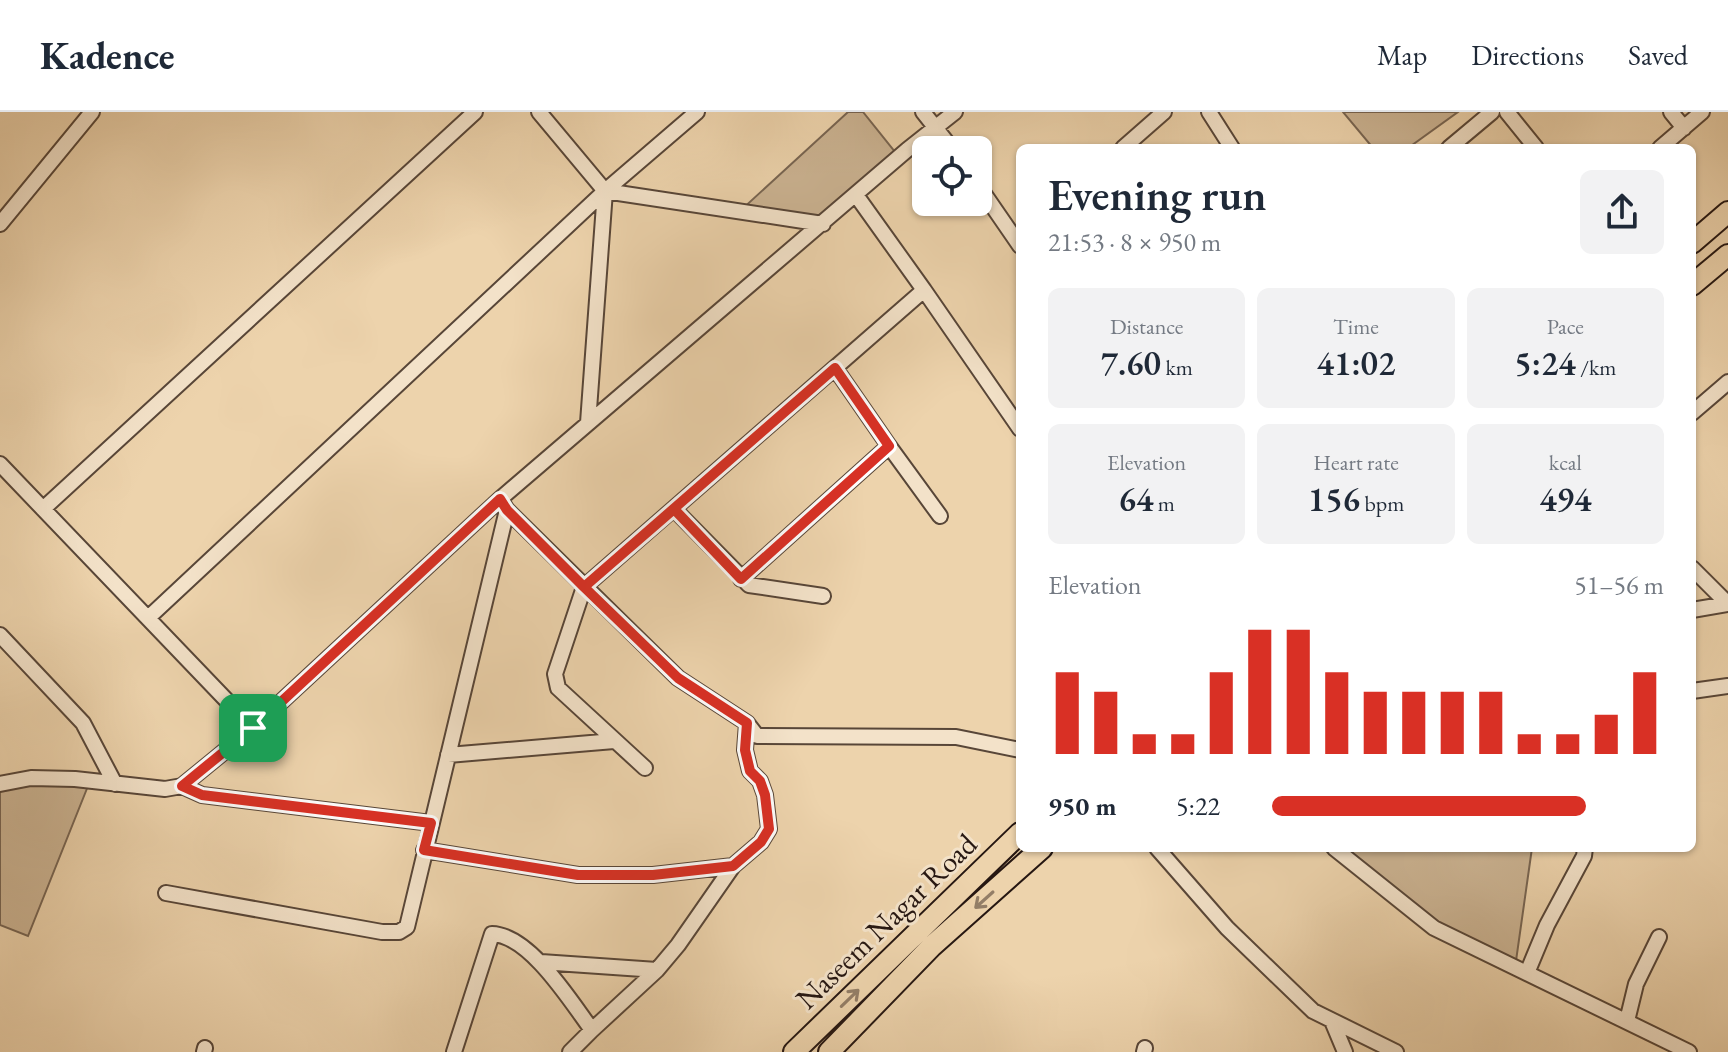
<!DOCTYPE html>
<meta charset="utf-8">
<style>
:root{--surface:#fff;--page:#f2f2f3;--text:#1f2937;--muted:#747a83;--line:#e0e1e3;--accent:#d93025}
body{margin:0;font-family:"EB Garamond",serif;background:var(--page);color:var(--text);height:100vh;display:flex;flex-direction:column;font-size:30px;white-space:nowrap}
*{box-sizing:border-box;margin:0}
p{font-size:26px;color:var(--muted)}
.icon{flex:none;width:44px;height:44px;fill:none;stroke:currentColor;stroke-width:2;stroke-linecap:round;stroke-linejoin:round}
.map{position:relative;flex:1;overflow:hidden}
.details{position:absolute;left:1016px;top:32px;width:680px;height:708px;display:flex;flex-direction:column;background:var(--surface);border-radius:12px;box-shadow:0 2px 6px #0004}
.details>*{flex:none}
.fabs{position:absolute;left:912px;top:24px;display:grid;gap:16px}
.fabs a{display:grid;place-items:center;width:80px;height:80px;border-radius:12px;background:var(--surface);box-shadow:0 2px 6px #0004;font-size:40px}
.pin{position:absolute;display:grid;place-items:center;width:68px;height:68px;color:#fff;margin:-34px;border-radius:16px;box-shadow:0 4px 12px #0006}
.round{display:grid;place-items:center;flex:none;width:84px;height:84px;border-radius:12px;background:var(--page)}
.overview{display:flex;align-items:center;justify-content:space-between;height:136px;padding:0 32px}
h1{font-size:44px;font-weight:600;line-height:60px}
.stats{display:grid;grid-template-columns:repeat(3,1fr);gap:12px;height:136px;padding:8px 32px}
.stats div{display:grid;align-content:center;border-radius:12px;background:var(--page);text-align:center}
.stats b{font-size:34px;font-weight:600}
.stats small{font-size:22px;font-weight:400}
.stats p{font-size:22px}
.chart{height:224px;padding:16px 32px}
.chart p{display:flex;justify-content:space-between}
.chart svg{width:100%;height:144px;margin-top:8px;stroke:var(--accent);stroke-width:6}
ul{padding:0 32px;list-style:none;font-size:26px}
li{display:grid;grid-template-columns:128px 96px 1fr;align-items:center;height:60px}
li i{height:20px;border-radius:10px;background:var(--accent)}
header{display:flex;align-items:center;gap:48px;box-sizing:border-box;height:112px;padding:0 40px;background:var(--surface);border-bottom:2px solid var(--line)}
header strong{font-size:38px}
nav{display:flex;gap:44px;margin-inline-start:auto;font-size:28px}
.map>svg:first-child{display:block}
</style>
<header>
<strong>Kadence</strong>
<nav><a>Map</a><a>Directions</a><a>Saved</a></nav>
</header>
<div class="map">
<svg width="1728" height="940" viewBox="0 0 1728 940">
<rect width="100%" height="100%" fill="#edd3ac"/>
<filter id="stains"><feTurbulence type="fractalNoise" baseFrequency=".0025" numOctaves="4"/><feColorMatrix values="0 0 0 0 .2 0 0 0 0 .09 0 0 0 0 .02 0 0 0 .5 -.17"/></filter>
<radialGradient id="worn" r=".72"><stop offset=".6" stop-color="#630" stop-opacity="0"/><stop offset="1" stop-color="#630" stop-opacity=".3"/></radialGradient>
<!-- green -->
<path fill="#cbb392" stroke="#786552" stroke-width="2" d="M 848,0 L 863,0 L 899,45 L 823,112 L 740,99 Z
M 1343,0 L 1458,0 L 1408,36 L 1373,36 Z
M 90,669 L 28,824 L 0,813 L 0,672 Z
M 1334,736 L 1532,736 L 1515,856 L 1434,816 Z"/>
<g fill="none" stroke-linecap="round" stroke-linejoin="round">
<defs>
<path id="street" d="M 539,0 L 605,79 L 823,112
M 923,0 L 953,38
M 1209,0 L 1232,36
M 1507,0 L 1536,36
M 1671,0 L 1684,16
M 1123,36 L 1164,0
M 1449,36 L 1492,0
M 1660,36 L 1702,0
M 978,73 L 1020,134
M 856,83 L 924,178
M 0,112 L 92,0
M 835,256 L 889,334
M 1692,301 L 1728,270
M 588,311 L 605,79
M 0,352 L 253,616
M 500,387 L 907,38 L 955,0
M 43,397 L 475,0
M 674,397 L 749,473 L 823,484
M 1692,456 L 1728,492
M 741,467 L 889,334 L 940,404
M 1692,498 L 1728,492
M 148,506 L 605,79 L 697,0
M 0,523 L 83,611 L 115,672
M 1692,579 L 1728,574
M 448,643 L 614,629
M 645,656 L 558,576 L 555,562 L 584,475 L 924,178 L 1020,317
M 0,672 L 31,666 L 75,667 L 165,677 L 182,674 L 253,616 L 500,387 L 507,398 L 678,566 L 747,611 L 757,624 L 956,625 L 1020,638
M 182,674 L 202,683 L 431,711
M 1157,736 L 1227,816 L 1313,899 L 1396,940
M 1334,736 L 1434,816 L 1689,940
M 424,738 L 578,763 L 653,763 L 733,754 L 761,730 L 769,717 L 765,683 L 760,669 L 750,659 L 745,638 L 747,611
M 166,781 L 382,820 L 399,820 L 407,815 L 507,398
M 541,850 L 657,858
M 1527,861 L 1547,813 L 1584,744 L 1585,736
M 1332,909 L 1345,940
M 1627,909 L 1636,872 L 1659,825
M 204,940 L 205,936
M 454,940 L 492,822 C 530,823 571,890 592,918 L 657,858 L 678,833 L 733,754
M 570,940 L 592,918
M 1144,940 L 1145,936"/>
<path id="primary" d="M 1692,131 L 1728,100
M 1692,173 L 1728,143
M 794,940 L 1020,721
M 829,940 L 932,834 L 1042,736"/>
</defs>
<!-- street casing -->
<use href="#street" stroke="#584638" stroke-width="18"/>
<!-- primary casing -->
<use href="#primary" stroke="#261712" stroke-width="24"/>
<!-- street -->
<use href="#street" stroke="#f3e2c9" stroke-width="14"/>
<!-- primary -->
<use href="#primary" stroke="#edd3ac" stroke-width="20"/>
</g>
<!-- one-way arrows -->
<defs><path id="oneway-shaft" d="M-6 0H5M1.5-3L5.5 0L1.5 3" fill="none" stroke-width="1.6" stroke-linecap="round" stroke-linejoin="round" transform="scale(2)"/></defs>
<g stroke="#937e67">
<use href="#oneway-shaft" transform="translate(984 788) rotate(138)"/>
<use href="#oneway-shaft" transform="translate(850 886) rotate(-44)"/>
</g>
<g fill="none" stroke-linecap="round" stroke-linejoin="round">
<defs>
<path id="route" d="M 253,616 L 182,674 L 202,683 L 431,711 L 424,738 L 578,763 L 653,763 L 733,754 L 761,730 L 769,717 L 765,683 L 760,669 L 750,659 L 745,638 L 747,611 L 678,566 L 584,475 L 674,397 L 741,467 L 889,334 L 835,256 L 584,475 L 507,398 L 500,387 L 253,616"/>
</defs>
<!-- route casing -->
<use href="#route" stroke="#fff" stroke-width="16"/>
<!-- route -->
<use href="#route" stroke="#d93025" stroke-width="10"/>
</g>
<g text-anchor="middle" dominant-baseline="central" stroke-width="6" stroke-linejoin="round" paint-order="stroke">
<!-- street labels -->
<g font-size="30" fill="#261712" stroke="#f3e2c9">
<text transform="translate(886 809) rotate(-44)">Naseem Nagar Road</text>
</g>
</g>
<rect width="100%" height="100%" filter="url(#stains)"/>
<rect width="100%" height="100%" fill="url(#worn)"/>
</svg>
<div class="fabs">
<a><svg class="icon" aria-label="locate" viewBox="0 0 24 24"><circle cx="12" cy="12" r="6"/><path d="M12 2v4M12 18v4M2 12h4M18 12h4"/></svg></a>
</div>
<div class="pin" style="left:253px;top:616px;background:#1e9e55"><svg class="icon" aria-label="arrive" viewBox="0 0 24 24"><path d="M6 21V4h12l-3 4 3 4H6"/></svg></div>
<section class="details">
<div class="overview"><div><h1>Evening run</h1><p>21:53 · 8 × 950 m</p></div><a class="round"><svg class="icon" aria-label="share" viewBox="0 0 24 24"><path d="M12 15V3M7 8l5-5 5 5M5 13v7h14v-7"/></svg></a></div>
<div class="stats">
<div><p>Distance</p><b>7.60<small> km</small></b></div>
<div><p>Time</p><b>41:02</b></div>
<div><p>Pace</p><b>5:24<small> /km</small></b></div>
</div>
<div class="stats">
<div><p>Elevation</p><b>64<small> m</small></b></div>
<div><p>Heart rate</p><b>156<small> bpm</small></b></div>
<div><p>kcal</p><b>494</b></div>
</div>
<div class="chart"><p><span>Elevation</span>51–56 m</p>
<svg viewBox="0 0 160 44" preserveAspectRatio="none"><path d="M5 44V19M15 44V25M25 44V38M35 44V38M45 44V19M55 44V6M65 44V6M75 44V19M85 44V25M95 44V25M105 44V25M115 44V25M125 44V38M135 44V38M145 44V32M155 44V19"/></svg>
</div>
<ul>
<li><b>950 m</b>5:22<i style="width:80%"></i></li>
</ul>
</section>
</div>
